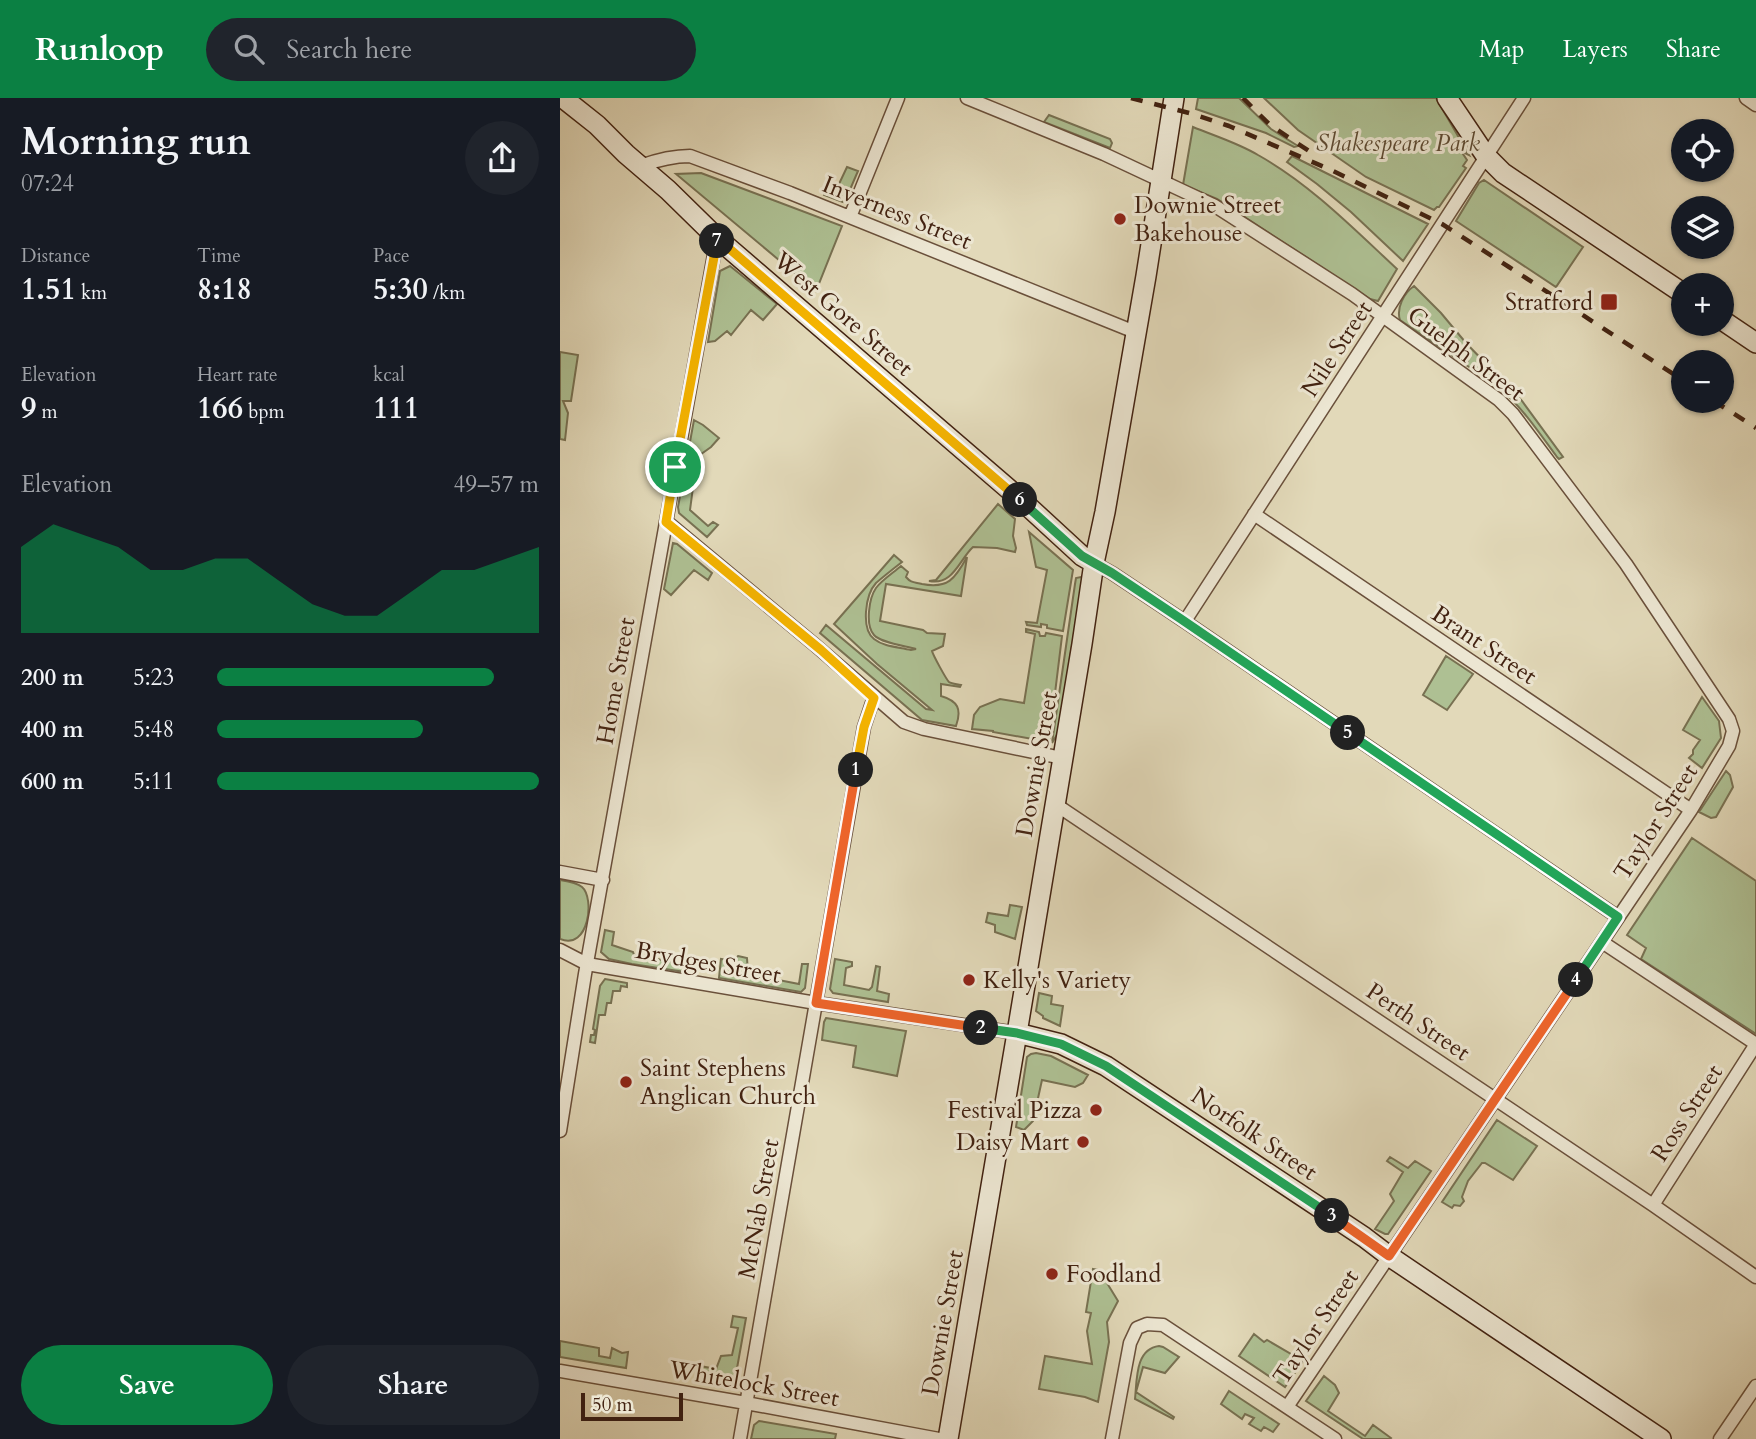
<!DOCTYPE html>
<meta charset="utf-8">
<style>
:root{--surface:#171b24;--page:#20242c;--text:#f1f3f6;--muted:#9ea1a6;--accent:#0b8043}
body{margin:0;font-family:Cardo,serif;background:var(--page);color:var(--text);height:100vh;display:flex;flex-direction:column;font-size:26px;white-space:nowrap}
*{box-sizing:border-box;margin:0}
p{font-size:23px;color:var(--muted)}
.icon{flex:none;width:38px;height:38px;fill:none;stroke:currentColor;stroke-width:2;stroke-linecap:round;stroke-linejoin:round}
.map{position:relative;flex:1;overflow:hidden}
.panel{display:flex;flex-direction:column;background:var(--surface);width:560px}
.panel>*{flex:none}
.fabs{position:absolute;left:1111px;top:21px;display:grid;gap:14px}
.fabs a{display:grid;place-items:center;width:63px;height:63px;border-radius:50%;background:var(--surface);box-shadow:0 2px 5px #0004;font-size:35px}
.scale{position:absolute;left:21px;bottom:18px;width:102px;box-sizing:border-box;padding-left:7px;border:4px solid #422211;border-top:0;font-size:19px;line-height:24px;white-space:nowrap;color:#422211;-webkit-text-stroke:5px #ece6d2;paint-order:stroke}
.pin{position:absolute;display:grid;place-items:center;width:60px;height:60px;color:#fff;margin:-30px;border:4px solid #fff;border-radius:50%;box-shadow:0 2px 7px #0007}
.km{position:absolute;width:35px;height:35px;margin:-18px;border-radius:50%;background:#222;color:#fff;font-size:19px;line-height:35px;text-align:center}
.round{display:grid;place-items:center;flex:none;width:74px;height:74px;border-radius:37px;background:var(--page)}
.headline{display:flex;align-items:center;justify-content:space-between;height:119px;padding:0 21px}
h1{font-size:38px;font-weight:700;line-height:52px}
.figures{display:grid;grid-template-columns:repeat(3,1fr);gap:10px;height:119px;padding:7px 21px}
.figures div{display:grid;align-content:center}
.figures b{font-size:30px;font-weight:700}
.figures small{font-size:19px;font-weight:400}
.figures p{font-size:19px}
.chart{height:196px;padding:14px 21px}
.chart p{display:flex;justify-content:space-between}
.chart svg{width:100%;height:126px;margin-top:7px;fill:var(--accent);opacity:.7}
.action{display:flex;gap:14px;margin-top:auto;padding:14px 21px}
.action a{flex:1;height:80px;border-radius:42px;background:var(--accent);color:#fff;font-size:28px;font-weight:700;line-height:80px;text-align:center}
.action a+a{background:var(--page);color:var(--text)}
ul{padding:0 21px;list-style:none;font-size:23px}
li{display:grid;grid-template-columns:112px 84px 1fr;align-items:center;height:52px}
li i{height:18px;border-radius:9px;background:var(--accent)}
header{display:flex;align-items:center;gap:42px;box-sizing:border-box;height:98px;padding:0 35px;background:var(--accent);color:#fff}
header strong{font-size:33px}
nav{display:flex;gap:38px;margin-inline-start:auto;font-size:24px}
.search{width:490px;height:63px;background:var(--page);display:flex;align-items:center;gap:18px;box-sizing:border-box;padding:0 24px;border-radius:38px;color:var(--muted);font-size:26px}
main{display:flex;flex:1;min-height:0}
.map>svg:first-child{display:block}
</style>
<header>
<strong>Runloop</strong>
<div class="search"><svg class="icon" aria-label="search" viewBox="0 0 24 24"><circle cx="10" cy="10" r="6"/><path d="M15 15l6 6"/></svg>Search here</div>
<nav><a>Map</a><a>Layers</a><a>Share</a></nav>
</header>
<main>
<section class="panel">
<div class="headline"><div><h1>Morning run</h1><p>07:24</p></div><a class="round"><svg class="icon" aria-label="share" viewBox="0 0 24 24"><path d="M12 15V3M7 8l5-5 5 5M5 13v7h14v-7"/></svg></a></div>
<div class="figures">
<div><p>Distance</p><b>1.51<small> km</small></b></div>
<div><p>Time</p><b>8:18</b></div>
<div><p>Pace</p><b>5:30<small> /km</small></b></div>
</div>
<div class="figures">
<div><p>Elevation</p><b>9<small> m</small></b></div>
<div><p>Heart rate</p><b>166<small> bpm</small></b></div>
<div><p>kcal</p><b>111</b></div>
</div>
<div class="chart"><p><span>Elevation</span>49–57 m</p>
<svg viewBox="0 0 160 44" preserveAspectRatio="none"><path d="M0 44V14L10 6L20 10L30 14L40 22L50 22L60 18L70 18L80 26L90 34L100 38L110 38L120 30L130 22L140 22L150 18L160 14V44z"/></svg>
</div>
<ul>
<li><b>200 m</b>5:23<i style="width:86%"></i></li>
<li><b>400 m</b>5:48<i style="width:64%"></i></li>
<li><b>600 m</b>5:11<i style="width:100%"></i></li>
</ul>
<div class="action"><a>Save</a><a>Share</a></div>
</section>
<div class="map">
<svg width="1196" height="1341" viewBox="0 0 1196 1341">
<rect width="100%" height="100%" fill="#e2d9b9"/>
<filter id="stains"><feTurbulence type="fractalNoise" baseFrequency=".00286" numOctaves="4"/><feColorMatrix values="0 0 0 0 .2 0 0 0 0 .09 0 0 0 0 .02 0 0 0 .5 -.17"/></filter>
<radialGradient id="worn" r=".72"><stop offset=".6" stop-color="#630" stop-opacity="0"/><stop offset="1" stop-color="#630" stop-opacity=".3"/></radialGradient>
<!-- green -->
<path fill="#aec093" stroke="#787152" stroke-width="2" d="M 638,0 L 679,0 L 711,31 L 738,48 L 734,49 L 706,35 L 636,11 Z
M 704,0 L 876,0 L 909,57 L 901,53 L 907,62 L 903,68 L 906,70 L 879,109 L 877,109 L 874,112 L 806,79 L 738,32 Z
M 489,17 L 550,41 L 552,45 L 550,50 L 484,24 Z
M 633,29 C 655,38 678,45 698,57 C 750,86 794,131 837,171 L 818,203 L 810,201 L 657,101 L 623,87 Z
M 732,58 L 868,126 L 843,163 L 791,114 L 757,86 L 727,64 Z
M 287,69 L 298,73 L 286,101 L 283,104 L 264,97 L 268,84 L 277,87 L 279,86 Z
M 141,75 L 282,128 L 256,193 L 116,76 Z
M 924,82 L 1023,149 L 996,189 L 896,123 L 919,85 Z
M 170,168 L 217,206 L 203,222 L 191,212 L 171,237 L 167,233 L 155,243 L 148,244 L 160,173 Z
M 854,188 L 881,215 L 906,245 L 962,303 L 1003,359 L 999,361 L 997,359 C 980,336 964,312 943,293 C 932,283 919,275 906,267 L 908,263 L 906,261 L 903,264 L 897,261 L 840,222 C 836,210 844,195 854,188 Z
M 0,254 L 18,257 L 11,303 L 3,303 L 8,315 L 5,342 L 0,341 Z
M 134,322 L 143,327 L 159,340 L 151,349 L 137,359 L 130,412 L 148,428 L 153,424 L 158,427 L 147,439 L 119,415 L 118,409 Z
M 438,406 L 455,421 L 453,438 L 456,450 L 455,454 L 437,450 L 413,449 C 399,462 393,488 369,483 L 376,482 L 381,476 Z
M 469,434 L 513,472 L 503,533 L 487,530 L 487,527 L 481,526 L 481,529 L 467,527 L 466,524 L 477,525 L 487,472 L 476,469 Z
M 113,445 L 117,446 L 152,475 L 148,482 L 134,472 L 111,497 L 104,491 Z
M 334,457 L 342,464 C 333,471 324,478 316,485 C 305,497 301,531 314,541 C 324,549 339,549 351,552 L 356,551 C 346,548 321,545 314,537 C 305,527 309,500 316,490 C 322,482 333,475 341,468 L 348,474 L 346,479 C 351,485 354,484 362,486 C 388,491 395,481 407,459 L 401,498 L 326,486 L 320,523 L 363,532 L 367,535 L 385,536 L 383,548 L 372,553 C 373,557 386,581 389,584 C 392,586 397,586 401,587 L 400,589 L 381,586 L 381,598 C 398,603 402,611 396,628 L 362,622 L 260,535 L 266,527 L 366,611 L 372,612 L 317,566 L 274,526 Z
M 521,479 L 523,480 L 498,635 L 492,645 L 515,486 L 516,480 Z
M 466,531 L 479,534 L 480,538 L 485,538 L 486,535 L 502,538 L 489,644 L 433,634 L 433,633 L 412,631 L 414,617 L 420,609 L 440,601 L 464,605 L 475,536 L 466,534 Z
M 886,558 L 913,576 L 887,612 L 863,597 Z
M 1142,599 L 1159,623 L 1161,640 L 1142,670 L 1129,660 L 1133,656 L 1133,652 L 1140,642 L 1123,632 Z
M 1166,673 L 1170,677 L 1173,689 L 1156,719 L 1151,720 L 1139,714 Z
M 1132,740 L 1196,783 L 1196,936 L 1081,861 L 1086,850 L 1067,837 Z
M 0,782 C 7,783 16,784 22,789 C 35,800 29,853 0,841 Z
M 450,807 L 462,809 L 455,841 L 435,834 L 435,827 L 426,824 L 428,815 L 448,818 Z
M 45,832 L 54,834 L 52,847 L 73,854 L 74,857 L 126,866 L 125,874 L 72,866 L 49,861 L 41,854 Z
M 178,858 L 187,860 L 188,876 L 239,886 L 242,866 L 248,866 L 245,890 L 241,894 L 159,880 L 161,861 L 174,863 Z
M 275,861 L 292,864 L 292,868 L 286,870 L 284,887 L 309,892 L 312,889 L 316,868 L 320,869 L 317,893 L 329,896 L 328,904 L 273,895 L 270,891 Z
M 45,881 L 67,885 L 67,889 L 61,888 L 60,893 L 53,893 L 51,905 L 47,905 L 45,917 L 39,917 L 35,945 L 30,944 L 31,937 L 34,937 L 35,932 L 33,931 L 40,888 Z
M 479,895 L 492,898 L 491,906 L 503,908 L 500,928 L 483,920 L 483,918 L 476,913 Z
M 266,920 L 346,933 L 337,978 L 293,969 L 296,948 L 262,942 L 264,924 Z
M 476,955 L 491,958 L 528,977 L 523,985 L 515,989 L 482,982 L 473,1023 L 464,1032 L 456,1029 L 467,959 L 471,956 Z
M 937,1022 L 977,1048 L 953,1082 L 925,1065 L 922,1065 L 908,1083 L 902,1099 L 904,1103 L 900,1108 L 894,1107 L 892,1110 L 882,1104 Z
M 830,1059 L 848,1070 L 855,1063 L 871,1073 L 828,1136 L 825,1136 L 815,1131 L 834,1103 L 830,1096 L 843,1074 L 827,1063 Z
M 533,1171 L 539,1172 L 558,1203 L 547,1224 L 549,1244 L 538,1304 L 525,1299 L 479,1291 L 485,1258 L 532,1266 L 527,1233 L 531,1215 L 526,1214 Z
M 173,1218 L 186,1220 L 174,1287 L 169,1289 L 137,1283 L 140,1268 L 156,1271 L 161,1258 L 172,1257 L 178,1230 L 171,1229 Z
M 694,1236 L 704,1244 L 707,1242 L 743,1263 L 725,1289 L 679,1258 Z
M 0,1243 L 39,1250 L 39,1258 L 50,1260 L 52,1250 L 62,1255 L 68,1254 L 66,1270 L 0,1259 Z
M 599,1248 L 603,1249 L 619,1259 L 605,1275 L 583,1269 L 576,1294 L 614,1319 L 613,1321 L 575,1301 C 577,1282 575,1251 599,1248 Z
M 764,1278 L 775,1287 L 779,1295 L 768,1313 L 805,1338 L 813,1327 L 831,1340 L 830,1341 L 803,1341 L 746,1303 Z
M 669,1293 L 719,1326 L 713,1334 L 704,1329 L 701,1333 L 689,1326 L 694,1320 L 685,1316 L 682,1321 L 661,1306 Z
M 199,1323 L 276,1336 L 275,1341 L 191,1341 L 194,1327 Z"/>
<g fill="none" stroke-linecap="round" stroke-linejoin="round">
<defs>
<path id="street" d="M 407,0 L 544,56 L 655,108 L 792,196 L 939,302 L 953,316 L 1066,466 L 1169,621 L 1173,633 L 1169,648 L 1131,712 L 727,1309
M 1186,0 L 1196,7
M 80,68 C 97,62 112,58 130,58 L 230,95 L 575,234
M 290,119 L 338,0
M 694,416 L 1131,712
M 106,423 L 255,547 L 344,624 L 364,631 L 502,660
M 534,465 L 552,475 L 627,525 L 1058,819
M 625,523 L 964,0
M 495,706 L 1093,1107 L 1196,1179
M 0,774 L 43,782
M 1042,844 L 1196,946 L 1093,1107
M 0,852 L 27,866 L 256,905 L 457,935
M 0,1033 L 25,876 L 157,140
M 0,1273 L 186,1305 L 379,1341
M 180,1341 L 304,629 L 314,599
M 552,1341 L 570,1245 L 577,1230 L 587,1226 L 603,1227 L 775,1341
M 1160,1341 L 1196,1288"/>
<path id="secondary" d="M 3,0 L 37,27 L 66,56 L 108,92 L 157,140 L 459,400 L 522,458 L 534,465
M 887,0 L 926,58 L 943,75 L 1124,196
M 1162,222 L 1196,245
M 457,935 L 501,946 L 546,968 L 804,1139 L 829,1158 L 1101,1341
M 388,1341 L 457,935 L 522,546 L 534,465 L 545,414 L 586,178 L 614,0"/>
</defs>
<!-- street casing -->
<use href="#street" stroke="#6a503b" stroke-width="15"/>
<!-- secondary casing -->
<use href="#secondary" stroke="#422211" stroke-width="22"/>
<!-- street -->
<use href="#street" stroke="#ece6d2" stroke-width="12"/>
<!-- secondary -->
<use href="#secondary" stroke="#ece6d2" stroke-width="19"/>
<!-- rail -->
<path stroke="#422211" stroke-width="4.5" stroke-dasharray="12 12" stroke-linecap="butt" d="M 571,0 L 633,16 L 669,28 L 771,72 L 882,126 L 949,169 L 1124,283
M 683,0 L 710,27 L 758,59
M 1154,303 L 1196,330"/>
</g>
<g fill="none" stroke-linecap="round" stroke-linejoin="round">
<defs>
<path id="split-1" d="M 115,369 L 106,424 L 261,552 L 314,600 L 304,629 L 296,672"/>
<path id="split-2" d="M 296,672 L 256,905 L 421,930"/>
<path id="split-3" d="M 421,930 L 457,935 L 501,946 L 546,968 L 772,1118"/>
<path id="split-4" d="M 772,1118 L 829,1158 L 1016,882"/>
<path id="split-5" d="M 788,635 L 1058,819 L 1016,882"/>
<path id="split-6" d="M 460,402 L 522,458 L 552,475 L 621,521 L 788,635"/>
<path id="split-7" d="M 157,143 L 157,140 L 460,402"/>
<path id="split-8" d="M 115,369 L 157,143"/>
</defs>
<!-- split-1 casing -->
<use href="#split-1" stroke="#fff" stroke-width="14"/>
<!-- split-2 casing -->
<use href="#split-2" stroke="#fff" stroke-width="14"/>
<!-- split-3 casing -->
<use href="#split-3" stroke="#fff" stroke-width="14"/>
<!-- split-4 casing -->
<use href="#split-4" stroke="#fff" stroke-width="14"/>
<!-- split-5 casing -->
<use href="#split-5" stroke="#fff" stroke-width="14"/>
<!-- split-6 casing -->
<use href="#split-6" stroke="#fff" stroke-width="14"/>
<!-- split-7 casing -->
<use href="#split-7" stroke="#fff" stroke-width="14"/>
<!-- split-8 casing -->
<use href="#split-8" stroke="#fff" stroke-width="14"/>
<!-- split-1 -->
<use href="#split-1" stroke="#f5b400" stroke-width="9"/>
<!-- split-2 -->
<use href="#split-2" stroke="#f0652b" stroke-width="9"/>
<!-- split-3 -->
<use href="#split-3" stroke="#22a559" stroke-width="9"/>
<!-- split-4 -->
<use href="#split-4" stroke="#f0652b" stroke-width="9"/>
<!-- split-5 -->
<use href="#split-5" stroke="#22a559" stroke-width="9"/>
<!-- split-6 -->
<use href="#split-6" stroke="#22a559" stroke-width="9"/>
<!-- split-7 -->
<use href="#split-7" stroke="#f5b400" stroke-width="9"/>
<!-- split-8 -->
<use href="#split-8" stroke="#f5b400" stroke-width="9"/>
</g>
<!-- markers -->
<g fill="#8f2418" stroke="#ece6d2" stroke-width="2.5">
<circle cx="560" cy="121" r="7"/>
<rect x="1040" y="195" width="18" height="18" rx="3.5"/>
<circle cx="409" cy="882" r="7"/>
<circle cx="66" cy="984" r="7"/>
<circle cx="536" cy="1012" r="7"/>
<circle cx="523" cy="1044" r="7"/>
<circle cx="492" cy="1176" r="7"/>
</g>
<g text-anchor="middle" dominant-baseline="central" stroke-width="6" stroke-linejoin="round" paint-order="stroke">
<!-- park labels -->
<g font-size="24" font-style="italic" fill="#5d4a32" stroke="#ece6d2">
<text x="838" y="45">Shakespeare Park</text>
</g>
<!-- poi labels -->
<g font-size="24" fill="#422211" stroke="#ece6d2" text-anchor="start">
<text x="574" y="107">Downie Street<tspan x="574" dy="28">Bakehouse</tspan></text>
<text x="1033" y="204" text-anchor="end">Stratford</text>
<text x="423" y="882">Kelly's Variety</text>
<text x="80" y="970">Saint Stephens<tspan x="80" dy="28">Anglican Church</tspan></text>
<text x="522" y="1012" text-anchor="end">Festival Pizza</text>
<text x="509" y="1044" text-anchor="end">Daisy Mart</text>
<text x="506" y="1176">Foodland</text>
</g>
<!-- street labels -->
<g font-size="24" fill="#422211" stroke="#ece6d2">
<text transform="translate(337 115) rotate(22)">Inverness Street</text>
<text transform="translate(283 216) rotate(41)">West Gore Street</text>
<text transform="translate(777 251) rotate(-57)">Nile Street</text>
<text transform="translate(906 256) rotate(37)">Guelph Street</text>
<text transform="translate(924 547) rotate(34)">Brant Street</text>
<text transform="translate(56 583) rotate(-80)">Home Street</text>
<text transform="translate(477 666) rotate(-80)">Downie Street</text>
<text transform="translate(1096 724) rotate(-57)">Taylor Street</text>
<text transform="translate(148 865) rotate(10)">Brydges Street</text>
<text transform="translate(858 924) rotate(34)">Perth Street</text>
<text transform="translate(1127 1015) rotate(-57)">Ross Street</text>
<text transform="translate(694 1036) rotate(34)">Norfolk Street</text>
<text transform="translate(199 1111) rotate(-80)">McNab Street</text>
<text transform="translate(383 1225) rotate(-80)">Downie Street</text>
<text transform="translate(756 1229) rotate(-56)">Taylor Street</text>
<text transform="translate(194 1286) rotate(10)">Whitelock Street</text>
</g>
</g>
<rect width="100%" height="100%" filter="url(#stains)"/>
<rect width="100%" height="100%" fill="url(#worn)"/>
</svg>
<div class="fabs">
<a><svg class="icon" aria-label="locate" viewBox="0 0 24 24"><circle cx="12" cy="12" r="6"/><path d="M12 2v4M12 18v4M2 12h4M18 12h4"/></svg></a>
<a><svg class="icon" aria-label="layers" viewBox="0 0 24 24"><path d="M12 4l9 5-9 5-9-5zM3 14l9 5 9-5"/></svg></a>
<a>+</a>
<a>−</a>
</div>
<div class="scale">50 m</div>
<div class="pin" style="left:115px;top:369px;background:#1e9e55"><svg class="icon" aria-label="arrive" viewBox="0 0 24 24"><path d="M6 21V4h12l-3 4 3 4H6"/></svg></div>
<b class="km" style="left:296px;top:672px">1</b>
<b class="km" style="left:421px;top:930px">2</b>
<b class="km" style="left:772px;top:1118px">3</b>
<b class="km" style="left:1016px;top:882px">4</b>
<b class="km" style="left:788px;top:635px">5</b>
<b class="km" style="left:460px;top:402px">6</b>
<b class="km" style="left:157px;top:143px">7</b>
</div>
</main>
